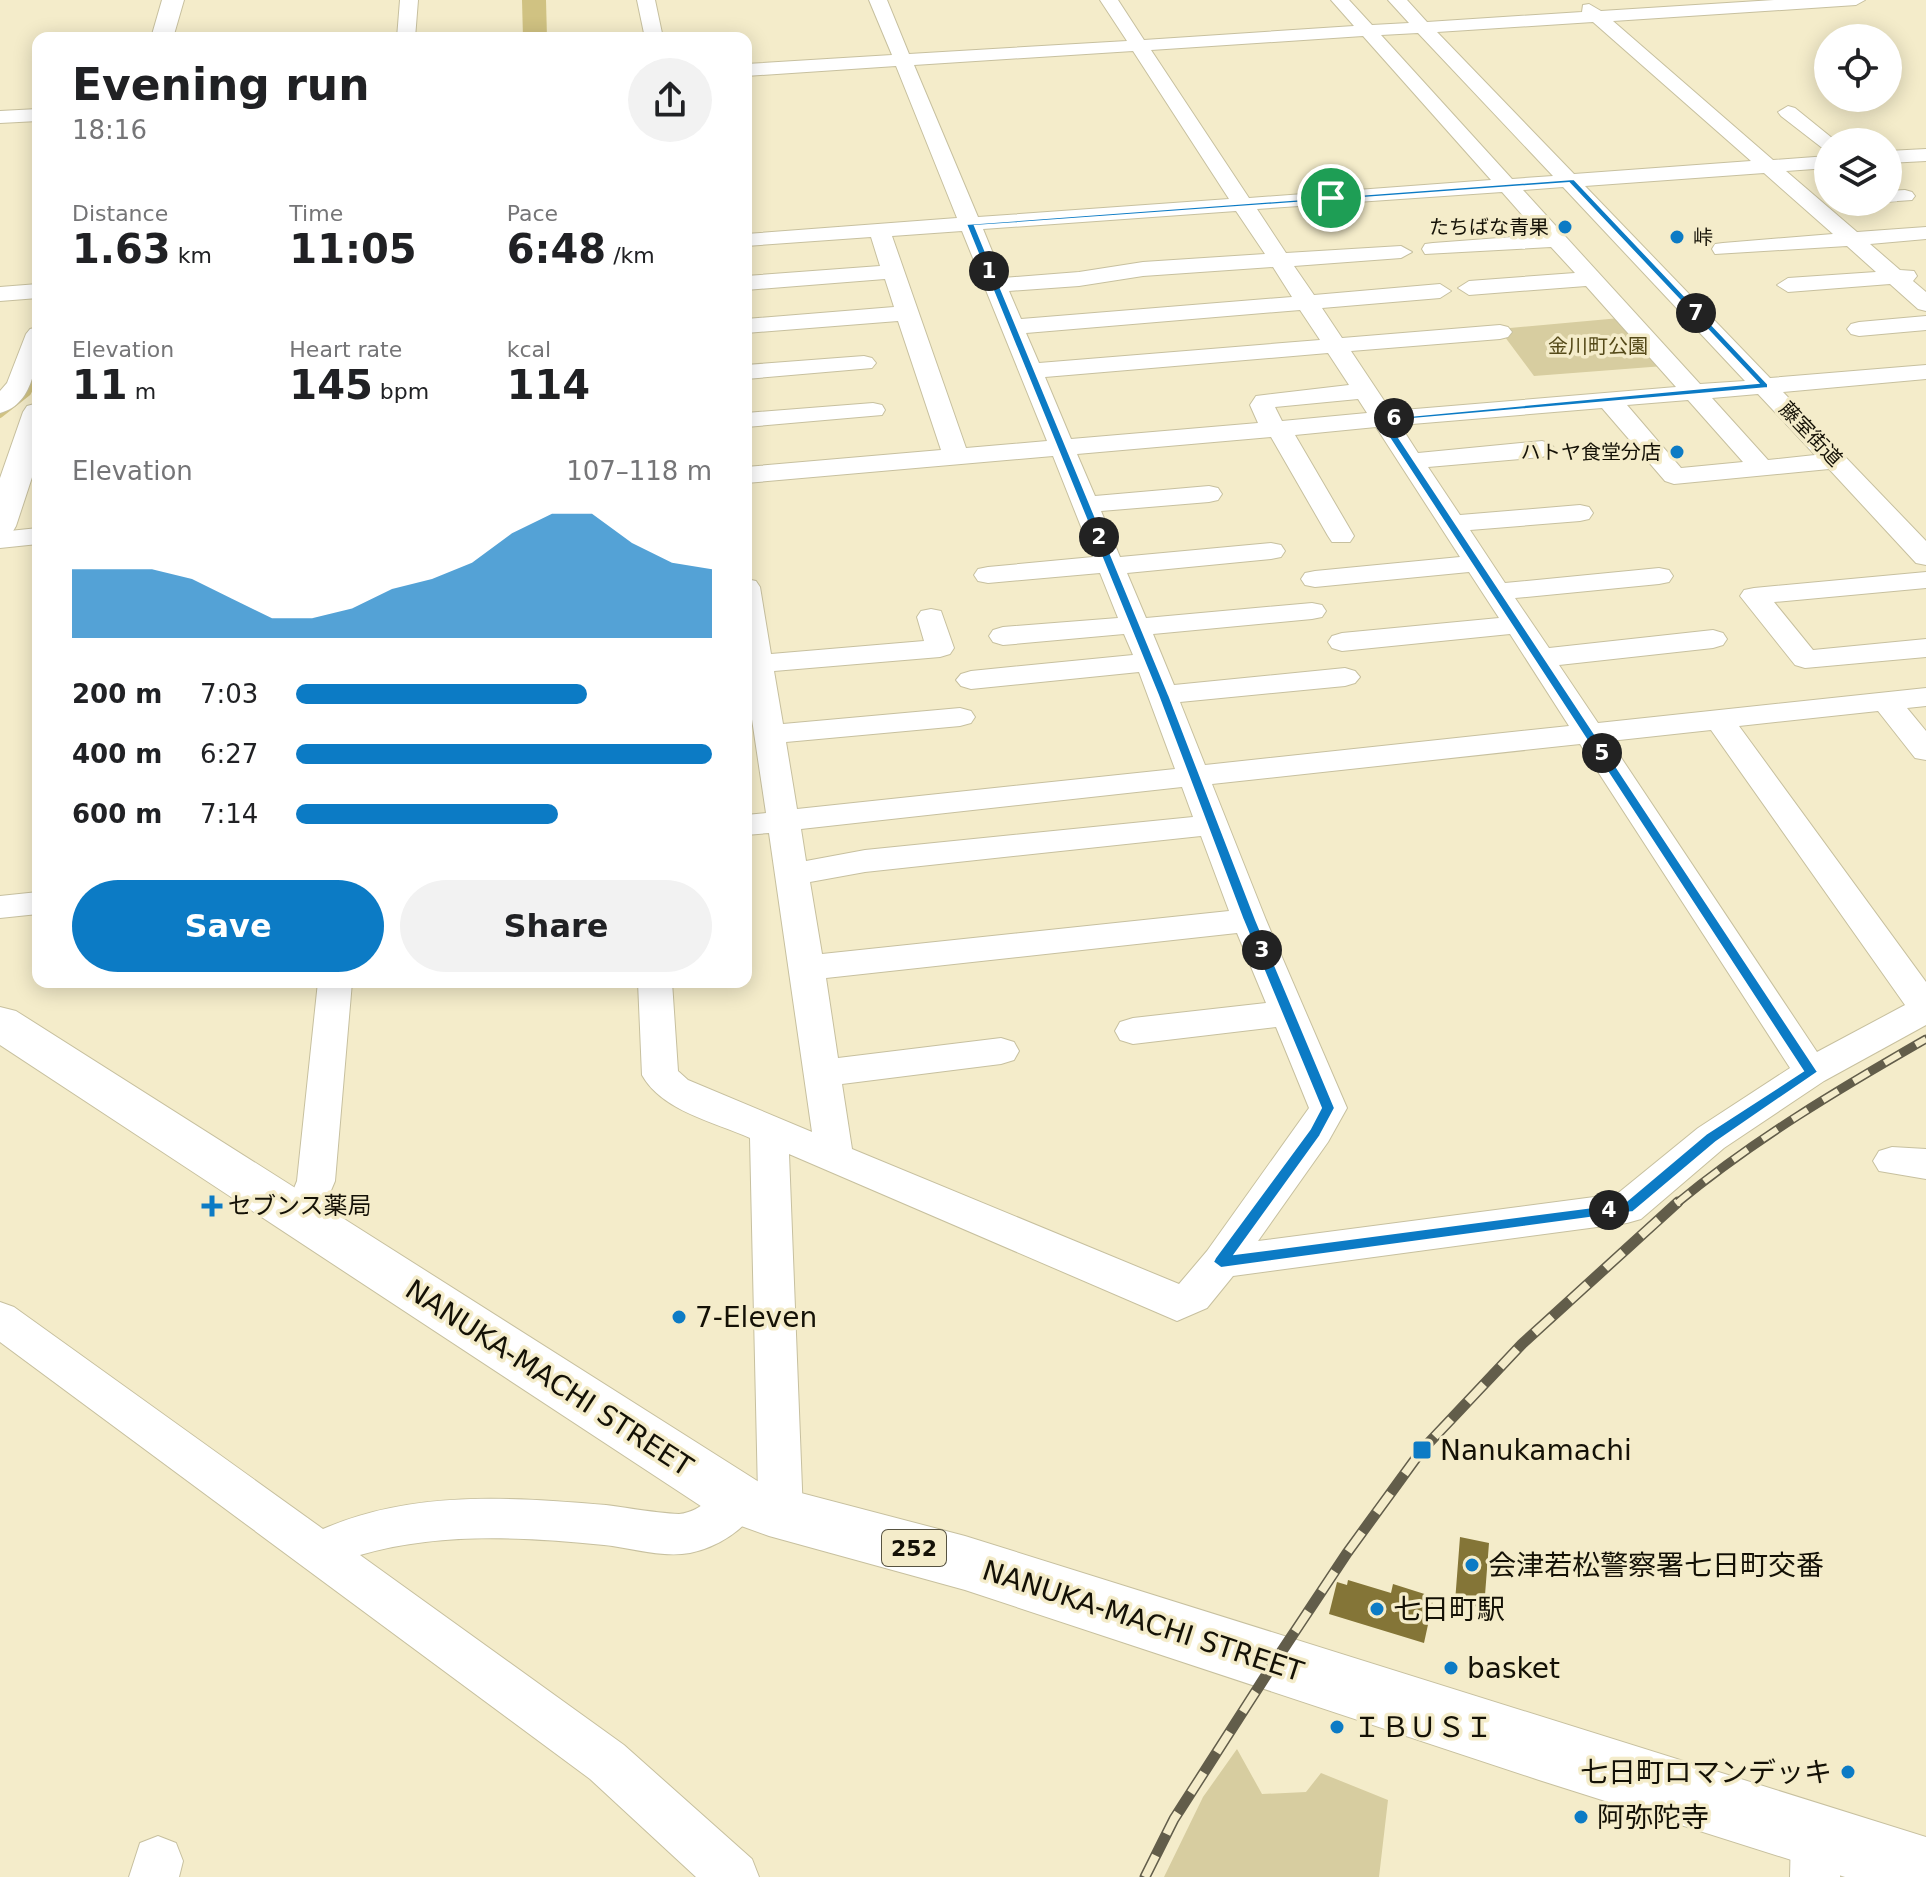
<!DOCTYPE html>
<meta charset="utf-8">
<style>
:root{--surface:#fff;--page:#f2f2f2;--text:#202124;--muted:#757577;--accent:#0c7bc5}
body{margin:0;font-family:"DejaVu Sans","Noto Sans JP",sans-serif;background:var(--page);color:var(--text);height:100vh;display:flex;flex-direction:column;font-size:30px;white-space:nowrap}
*{box-sizing:border-box;margin:0}
p{font-size:26px;color:var(--muted)}
.icon{flex:none;width:44px;height:44px;fill:none;stroke:currentColor;stroke-width:2;stroke-linecap:round;stroke-linejoin:round}
.map{position:relative;flex:1;overflow:hidden}
.drawer{position:absolute;left:32px;top:32px;width:720px;height:956px;display:flex;flex-direction:column;background:var(--surface);border-radius:16px;box-shadow:0 4px 20px #0003}
.drawer>*{flex:none}
.fabs{position:absolute;left:1814px;top:24px;display:grid;gap:16px}
.fabs a{display:grid;place-items:center;width:88px;height:88px;border-radius:50%;background:var(--surface);box-shadow:0 4px 20px #0003;font-size:40px}
.pin{position:absolute;display:grid;place-items:center;width:68px;height:68px;color:#fff;margin:-34px;border:4px solid #fff;border-radius:50%;box-shadow:0 2px 8px #0007}
.km{position:absolute;width:40px;height:40px;margin:-20px;border-radius:50%;background:#222;color:#fff;font-size:22px;line-height:40px;text-align:center}
.round{display:grid;place-items:center;flex:none;width:84px;height:84px;border-radius:42px;background:var(--page)}
.head{display:flex;align-items:center;justify-content:space-between;height:136px;padding:0 40px}
h1{font-size:44px;font-weight:700;line-height:60px}
.metrics{display:grid;grid-template-columns:repeat(3,1fr);gap:12px;height:136px;padding:8px 40px}
.metrics div{display:grid;align-content:center}
.metrics b{font-size:40px;font-weight:700}
.metrics small{font-size:22px;font-weight:400}
.metrics p{font-size:22px}
.chart{height:224px;padding:16px 40px}
.chart p{display:flex;justify-content:space-between}
.chart svg{width:100%;height:144px;margin-top:8px;fill:var(--accent);opacity:.7}
.button{display:flex;gap:16px;margin-top:auto;padding:16px 40px}
.button a{flex:1;height:92px;border-radius:48px;background:var(--accent);color:#fff;font-size:32px;font-weight:700;line-height:92px;text-align:center}
.button a+a{background:var(--page);color:var(--text)}
ul{padding:0 40px;list-style:none;font-size:26px}
li{display:grid;grid-template-columns:128px 96px 1fr;align-items:center;height:60px}
li i{height:20px;border-radius:10px;background:var(--accent)}
.map>svg:first-child{display:block}
</style>
<div class="map">
<svg width="1926" height="1877" viewBox="0 0 1926 1877">
<rect width="100%" height="100%" fill="#f4ecca"/>
<!-- green -->
<path fill="#d7cda0" d="M 1620,318 L 1664,366 L 1534,376 L 1499,329 Z
M 1237,1749 L 1262,1794 L 1306,1792 L 1321,1773 L 1388,1800 L 1379,1877 L 1164,1877 L 1203,1797 Z"/>
<g fill="none" stroke-linecap="round" stroke-linejoin="round">
<!-- stream -->
<path stroke="#d0c282" stroke-width="6" d="M 0,415 L 28,393 L 38,373"/>
<!-- river -->
<path fill="#d0c282" fill-rule="evenodd" d="M 522,0 L 546,0 L 547,38 L 523,38 Z"/>
</g>
<!-- building -->
<path fill="#847537" d="M 1460,1537 L 1489,1543 L 1484,1608 L 1455,1602 Z
M 1348,1580 L 1391,1593 L 1393,1584 L 1434,1597 L 1424,1643 L 1329,1614 L 1337,1582 L 1347,1585 Z"/>
<g fill="none" stroke-linecap="round" stroke-linejoin="round">
<defs>
<path id="minor" d="M 400,0 L 418,0 L 415,38 L 397,38 Z
M 637,0 L 655,0 L 663,38 L 645,38 Z
M 869,0 L 887,0 L 909,54 L 1127,41 L 1100,0 L 1118,0 L 1144,40 L 1354,26 L 1331,0 L 1349,0 L 1372,25 L 1409,23 L 1388,0 L 1407,0 L 1427,22 L 1582,12 L 1583,5 L 1589,4 L 1601,11 L 1774,0 L 1865,0 L 1856,5 L 1613,21 L 1773,160 L 1828,156 L 1828,168 L 1786,171 L 1857,232 L 1926,227 L 1926,239 L 1870,244 L 1900,270 L 1914,271 L 1917,276 L 1913,281 L 1926,292 L 1926,311 L 1918,309 L 1890,284 L 1788,292 L 1777,285 L 1788,278 L 1876,272 L 1847,246 L 1715,254 L 1712,249 L 1715,244 L 1723,243 L 1833,234 L 1764,173 L 1585,186 L 1770,378 L 1926,365 L 1926,379 L 1783,392 L 1926,541 L 1926,565 L 1916,563 L 1829,469 L 1674,484 L 1665,481 L 1602,408 L 1400,425 L 1418,453 L 1542,441 L 1551,444 L 1555,449 L 1551,454 L 1542,457 L 1428,467 L 1460,515 L 1580,505 L 1589,507 L 1593,513 L 1589,519 L 1580,521 L 1470,530 L 1505,583 L 1659,568 L 1669,570 L 1673,576 L 1669,582 L 1659,584 L 1515,598 L 1549,648 L 1713,630 L 1723,633 L 1727,639 L 1723,645 L 1713,648 L 1559,665 L 1598,723 L 1926,688 L 1926,706 L 1907,708 L 1926,731 L 1926,760 L 1915,758 L 1878,711 L 1739,726 L 1926,982 L 1926,1025 L 1824,1081 L 1724,1148 L 1641,1219 L 1627,1223 L 1233,1276 L 1207,1308 L 1177,1321 L 789,1154 L 803,1514 L 797,1528 L 781,1534 L 765,1528 L 759,1505 C 747,1529 716,1548 690,1553 C 662,1558 632,1548 604,1545 C 523,1537 440,1532 360,1555 L 624,1745 L 752,1859 L 759,1877 L 696,1877 L 590,1779 L 0,1342 L 0,1302 L 14,1307 L 323,1529 C 412,1490 511,1497 606,1505 C 630,1508 654,1513 679,1514 C 703,1512 717,1489 739,1481 L 755,1486 L 758,1494 L 750,1138 C 714,1122 662,1111 642,1075 L 638,982 L 672,982 L 678,1071 L 688,1080 L 812,1132 L 769,833 L 746,835 L 746,815 L 766,813 L 746,679 L 746,579 L 756,581 L 760,587 L 771,654 L 924,641 L 917,617 L 921,611 L 931,609 L 941,611 L 954,648 L 950,654 L 940,657 L 774,671 L 783,724 L 960,708 L 971,711 L 975,717 L 971,723 L 960,726 L 786,742 L 797,809 L 1175,769 L 1139,672 L 971,689 L 961,686 L 956,680 L 961,674 L 971,671 L 1133,655 L 1124,634 L 1003,645 L 993,642 L 989,636 L 993,630 L 1003,627 L 1118,618 L 1100,573 L 988,583 L 978,581 L 974,575 L 978,569 L 988,567 L 1093,557 L 1053,456 L 746,483 L 746,467 L 941,450 L 898,321 L 746,333 L 746,319 L 894,307 L 885,279 L 746,290 L 746,276 L 880,266 L 871,237 L 746,246 L 746,234 L 957,218 L 896,66 L 746,76 L 746,64 L 892,55 ZM 1593,22 L 1751,161 L 1574,174 L 1437,32 ZM 1418,33 L 1553,176 L 1512,179 L 1381,35 ZM 1363,36 L 1491,180 L 1249,198 L 1151,50 ZM 1133,51 L 1229,199 L 978,217 L 914,65 ZM 1563,187 L 1745,381 L 1700,384 L 1523,190 ZM 1502,192 L 1540,235 L 1433,243 L 1425,244 L 1422,249 L 1425,254 L 1551,247 L 1575,273 L 1469,281 L 1458,288 L 1469,295 L 1586,286 L 1676,387 L 1391,411 L 1351,351 L 1500,339 L 1508,337 L 1512,332 L 1508,327 L 1500,325 L 1342,338 L 1322,308 L 1440,298 L 1451,291 L 1440,284 L 1314,295 L 1294,266 L 1401,258 L 1412,252 L 1401,246 L 1286,253 L 1257,209 ZM 1236,211 L 1265,254 L 1143,262 L 1079,272 L 1003,278 L 983,229 ZM 962,231 L 1047,441 L 966,448 L 892,236 ZM 1273,267 L 1292,297 L 1021,319 L 1009,291 L 1079,286 L 1143,276 ZM 1300,310 L 1320,340 L 1039,363 L 1026,333 ZM 1328,353 L 1349,385 L 1256,396 L 1250,405 L 1258,423 L 1071,439 L 1045,377 ZM 1758,394 L 1815,455 L 1768,460 L 1712,398 ZM 1358,399 L 1367,413 L 1282,421 L 1275,407 ZM 1688,400 L 1743,462 L 1681,468 L 1627,405 ZM 1376,427 L 1460,557 L 1315,571 L 1305,573 L 1301,579 L 1305,585 L 1315,587 L 1469,572 L 1499,618 L 1342,633 L 1332,636 L 1328,642 L 1332,648 L 1342,651 L 1510,634 L 1569,726 L 1205,765 L 1180,702 L 1345,686 L 1355,683 L 1360,677 L 1355,671 L 1345,668 L 1174,685 L 1153,634 L 1312,619 L 1322,617 L 1326,611 L 1322,605 L 1312,603 L 1146,618 L 1127,573 L 1271,559 L 1281,557 L 1285,551 L 1281,545 L 1271,543 L 1120,557 L 1101,511 L 1209,502 L 1218,500 L 1222,494 L 1218,488 L 1209,486 L 1095,496 L 1077,454 L 1271,437 L 1328,536 L 1332,542 L 1350,542 L 1354,536 L 1295,435 ZM 1711,730 L 1905,1005 L 1817,1052 L 1610,741 ZM 1580,744 L 1790,1068 L 1698,1128 L 1617,1194 L 1258,1241 L 1328,1142 L 1347,1108 L 1266,920 L 1212,784 ZM 1182,787 L 1193,817 L 865,850 L 806,861 L 801,829 ZM 1201,836 L 1229,911 L 822,954 L 810,882 L 865,872 ZM 1237,933 L 1266,1003 L 1133,1018 L 1120,1022 L 1115,1031 L 1120,1040 L 1133,1044 L 1276,1027 L 1309,1108 L 1207,1251 L 1179,1284 L 852,1149 L 842,1084 L 1001,1064 L 1014,1060 L 1019,1051 L 1014,1042 L 1001,1038 L 838,1058 L 826,978 Z
M 1788,106 L 1795,108 L 1837,142 L 1828,142 L 1828,149 L 1821,147 L 1781,116 L 1778,112 Z
M 38,109 L 38,121 L 0,123 L 0,111 Z
M 1926,149 L 1926,161 L 1888,163 L 1888,151 Z
M 1905,190 L 1912,192 L 1915,196 L 1912,200 L 1883,202 L 1888,202 L 1888,191 Z
M 38,284 L 38,298 L 0,301 L 0,287 Z
M 1926,316 L 1926,330 L 1859,336 L 1851,334 L 1847,329 L 1851,324 L 1859,322 Z
M 38,327 C 38,356 36,404 0,413 L 0,391 L 7,383 L 26,334 L 30,329 Z
M 864,356 L 872,358 L 876,363 L 872,368 L 746,379 L 746,365 Z
M 873,403 L 882,405 L 885,410 L 882,415 L 746,427 L 746,413 Z
M 38,528 L 38,544 L 0,548 L 0,532 Z
M 1926,572 L 1926,588 L 1774,602 L 1813,650 L 1926,639 L 1926,657 L 1805,668 L 1795,665 L 1740,596 L 1744,590 L 1754,588 Z
M 38,892 L 38,914 L 0,918 L 0,896 Z
M 318,982 L 352,982 L 335,1181 L 316,1226 L 302,1230 L 288,1226 L 283,1215 L 297,1181 Z
M 1892,1147 L 1926,1149 L 1926,1179 L 1879,1171 L 1873,1161 L 1879,1151 Z
M 1816,1810 L 1834,1817 L 1841,1835 L 1840,1877 L 1790,1877 L 1791,1835 L 1798,1817 Z
M 158,1836 L 176,1843 L 183,1861 L 179,1877 L 129,1877 L 140,1843 Z"/>
<path id="major" d="M 162,0 L 184,0 L 173,38 L 151,38 Z
M 38,403 L 38,459 L 16,526 L 12,533 L 0,536 L 0,478 L 23,412 L 27,406 Z"/>
<path id="highway" d="M 0,1007 L 16,1011 L 759,1482 L 965,1536 L 1926,1837 L 1926,1877 L 1845,1877 L 1539,1780 L 965,1590 L 769,1536 L 719,1518 L 0,1045 Z"/>
</defs>
<!-- minor casing -->
<use href="#minor" stroke="#c7c09f" stroke-width="2"/>
<!-- major casing -->
<use href="#major" stroke="#c7c09f" stroke-width="2"/>
<!-- highway casing -->
<use href="#highway" stroke="#c7c09f" stroke-width="2"/>
<!-- minor -->
<use href="#minor" fill="#fff" fill-rule="evenodd"/>
<!-- major -->
<use href="#major" fill="#fff" fill-rule="evenodd"/>
<!-- highway -->
<use href="#highway" fill="#fff" fill-rule="evenodd"/>
<defs>
<path id="rail-far1" d="M 1676,1204 C 1753,1140 1839,1089 1926,1039"/>
<path id="rail" d="M 1145,1877 L 1174,1819 L 1274,1663 L 1347,1553 L 1422,1450 L 1522,1344 L 1678,1202"/>
</defs>
<!-- rail-far1 casing -->
<use href="#rail-far1" stroke="#625d4a" stroke-width="9"/>
<!-- rail casing -->
<use href="#rail" stroke="#625d4a" stroke-width="11"/>
<!-- rail-far1 -->
<use href="#rail-far1" stroke="#f4ecca" stroke-width="6" stroke-dasharray="18" stroke-linecap="butt"/>
<!-- rail -->
<use href="#rail" stroke="#f4ecca" stroke-width="8" stroke-dasharray="24" stroke-linecap="butt"/>
</g>
<!-- route -->
<path fill="#0c7bc5" stroke="#fff" stroke-width="2" fill-rule="evenodd" d="M 1574,179 L 1768,384 L 1768,388 L 1388,421 L 1818,1072 L 1716,1142 L 1633,1212 L 1221,1268 L 1213,1262 L 1215,1258 L 1310,1129 L 1321,1108 L 1243,920 L 1158,695 L 966,224 ZM 1569,183 L 1758,383 L 1377,419 L 1803,1071 L 1706,1134 L 1624,1203 L 1235,1254 L 1320,1136 L 1335,1108 L 1256,920 L 1169,695 L 975,226 Z"/>
<!-- markers -->
<g fill="#0c7bc5" stroke="#f4ecca" stroke-width="3">
<circle cx="1565" cy="227" r="8"/>
<circle cx="1677" cy="237" r="8"/>
<circle cx="1677" cy="452" r="8"/>
<path d="M208 1194h8v8h8v8h-8v8h-8v-8h-8v-8h8z"/>
<circle cx="679" cy="1317" r="8"/>
<rect x="1412" y="1440" width="20" height="20" rx="4"/>
<circle cx="1472" cy="1565" r="8"/>
<circle cx="1377" cy="1609" r="8"/>
<circle cx="1451" cy="1668" r="8"/>
<circle cx="1337" cy="1727" r="8"/>
<circle cx="1848" cy="1772" r="8"/>
<circle cx="1581" cy="1817" r="8"/>
</g>
<g text-anchor="middle" dominant-baseline="central" stroke-width="7" stroke-linejoin="round" paint-order="stroke">
<!-- far-poi labels -->
<g font-size="20" fill="#141106" stroke="#f4ecca" text-anchor="end">
<text x="1549" y="227">たちばな青果</text>
<text x="1693" y="237" text-anchor="start">峠</text>
<text x="1661" y="452">ハトヤ食堂分店</text>
</g>
<!-- far-park labels -->
<g font-size="20" fill="#544918" stroke="#f4ecca">
<text x="1598" y="346">金川町公園</text>
</g>
<!-- far-street labels -->
<g font-size="20" fill="#141106" stroke="#f4ecca">
<text transform="translate(1811 434) rotate(46)">藤室街道</text>
</g>
<!-- shield labels -->
<rect fill="#f4ecca" stroke="#575341" stroke-width="2" x="882" y="1530" width="64" height="36" rx="6"/>
<g font-size="22" font-weight="bold" fill="#141106">
<text x="914" y="1548">252</text>
</g>
<!-- poi labels -->
<g font-size="24" fill="#141106" stroke="#f4ecca" text-anchor="start">
<text x="228" y="1206">セブンス薬局</text>
</g>
<!-- near-poi labels -->
<g font-size="28" fill="#141106" stroke="#f4ecca" text-anchor="start">
<text x="695" y="1317">7-Eleven</text>
<text x="1440" y="1450">Nanukamachi</text>
<text x="1488" y="1565">会津若松警察署七日町交番</text>
<text x="1393" y="1609">七日町駅</text>
<text x="1467" y="1668">basket</text>
<text x="1353" y="1727">ＩＢＵＳＩ</text>
<text x="1832" y="1772" text-anchor="end">七日町ロマンデッキ</text>
<text x="1597" y="1817">阿弥陀寺</text>
</g>
<!-- near-street labels -->
<g font-size="28" fill="#141106" stroke="#f4ecca">
<text transform="translate(549 1378) rotate(33)">NANUKA-MACHI STREET</text>
<text transform="translate(1143 1621) rotate(18)">NANUKA-MACHI STREET</text>
</g>
</g>
</svg>
<div class="fabs">
<a><svg class="icon" aria-label="locate" viewBox="0 0 24 24"><circle cx="12" cy="12" r="6"/><path d="M12 2v4M12 18v4M2 12h4M18 12h4"/></svg></a>
<a><svg class="icon" aria-label="layers" viewBox="0 0 24 24"><path d="M12 4l9 5-9 5-9-5zM3 14l9 5 9-5"/></svg></a>
</div>
<div class="pin" style="left:1331px;top:198px;background:#1e9e55"><svg class="icon" aria-label="arrive" viewBox="0 0 24 24"><path d="M6 21V4h12l-3 4 3 4H6"/></svg></div>
<b class="km" style="left:989px;top:271px">1</b>
<b class="km" style="left:1099px;top:537px">2</b>
<b class="km" style="left:1262px;top:950px">3</b>
<b class="km" style="left:1609px;top:1210px">4</b>
<b class="km" style="left:1602px;top:753px">5</b>
<b class="km" style="left:1394px;top:418px">6</b>
<b class="km" style="left:1696px;top:313px">7</b>
<section class="drawer">
<div class="head"><div><h1>Evening run</h1><p>18:16</p></div><a class="round"><svg class="icon" aria-label="share" viewBox="0 0 24 24"><path d="M12 15V3M7 8l5-5 5 5M5 13v7h14v-7"/></svg></a></div>
<div class="metrics">
<div><p>Distance</p><b>1.63<small> km</small></b></div>
<div><p>Time</p><b>11:05</b></div>
<div><p>Pace</p><b>6:48<small> /km</small></b></div>
</div>
<div class="metrics">
<div><p>Elevation</p><b>11<small> m</small></b></div>
<div><p>Heart rate</p><b>145<small> bpm</small></b></div>
<div><p>kcal</p><b>114</b></div>
</div>
<div class="chart"><p><span>Elevation</span>107–118 m</p>
<svg viewBox="0 0 160 44" preserveAspectRatio="none"><path d="M0 44V23L10 23L20 23L30 26L40 32L50 38L60 38L70 35L80 29L90 26L100 21L110 12L120 6L130 6L140 15L150 21L160 23V44z"/></svg>
</div>
<ul>
<li><b>200 m</b>7:03<i style="width:70%"></i></li>
<li><b>400 m</b>6:27<i style="width:100%"></i></li>
<li><b>600 m</b>7:14<i style="width:63%"></i></li>
</ul>
<div class="button"><a>Save</a><a>Share</a></div>
</section>
</div>
